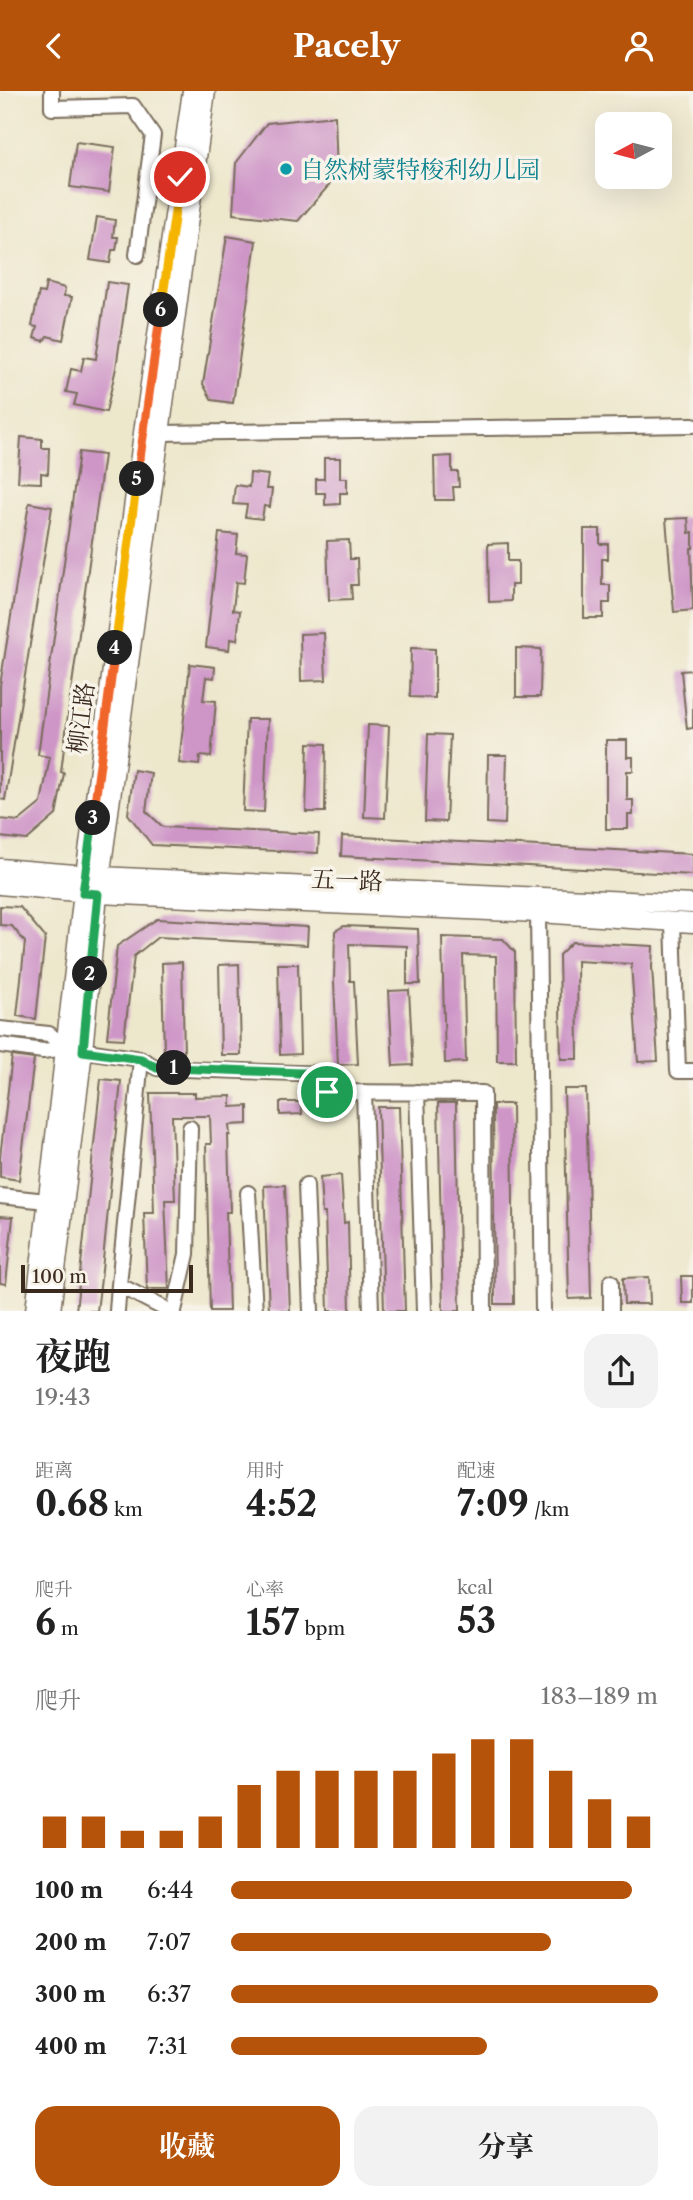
<!DOCTYPE html>
<html lang="zh">
<meta charset="utf-8">
<style>
:root{--surface:#fff;--page:#f2f2f2;--text:#222;--muted:#767676;--accent:#b45309}
body{margin:0;font-family:"Libre Caslon Text","Noto Serif SC",serif;background:var(--page);color:var(--text);height:100vh;display:flex;flex-direction:column;font-size:26px;white-space:nowrap}
*{box-sizing:border-box;margin:0}
p{font-size:23px;color:var(--muted)}
.icon{flex:none;width:38px;height:38px;fill:none;stroke:currentColor;stroke-width:2;stroke-linecap:round;stroke-linejoin:round}
.map{position:relative;height:1220px;overflow:hidden}
.sheet{display:flex;flex-direction:column;background:var(--surface);flex:1}
.sheet>*{flex:none}
.needle{width:46px;rotate:263deg}
.buttons{position:absolute;left:595px;top:21px;display:grid;gap:14px}
.buttons a{display:grid;place-items:center;width:77px;height:77px;border-radius:14px;background:var(--surface);box-shadow:0 7px 28px #0002;font-size:35px}
.scale{position:absolute;left:21px;bottom:18px;width:172px;box-sizing:border-box;padding-left:7px;border:4px solid #3b2a1e;border-top:0;font-size:19px;line-height:24px;white-space:nowrap;color:#3b2a1e;-webkit-text-stroke:5px #f7f3e8;paint-order:stroke}
.pin{position:absolute;display:grid;place-items:center;width:60px;height:60px;color:#fff;margin:-30px;border:4px solid #fff;border-radius:50%;box-shadow:0 2px 7px #0007}
.km{position:absolute;width:35px;height:35px;margin:-18px;border-radius:50%;background:#222;color:#fff;font-size:19px;line-height:35px;text-align:center}
.round{display:grid;place-items:center;flex:none;width:74px;height:74px;border-radius:21px;background:var(--page)}
.overview{display:flex;align-items:center;justify-content:space-between;height:119px;padding:0 35px}
h1{font-size:38px;font-weight:700;line-height:52px}
.metrics{display:grid;grid-template-columns:repeat(3,1fr);gap:10px;height:119px;padding:7px 35px}
.metrics div{display:grid;align-content:center}
.metrics b{font-size:35px;font-weight:700}
.metrics small{font-size:19px;font-weight:400}
.metrics p{font-size:19px}
.chart{height:196px;padding:14px 35px}
.chart p{display:flex;justify-content:space-between}
.chart svg{width:100%;height:126px;margin-top:7px;stroke:var(--accent);stroke-width:6}
.cta{display:flex;gap:14px;margin-top:auto;padding:14px 35px}
.cta a{flex:1;height:80px;border-radius:21px;background:var(--accent);color:#fff;font-size:28px;font-weight:700;line-height:80px;text-align:center}
.cta a+a{background:var(--page);color:var(--text)}
ul{padding:0 35px;list-style:none;font-size:23px}
li{display:grid;grid-template-columns:112px 84px 1fr;align-items:center;height:52px}
li i{height:18px;border-radius:9px;background:var(--accent)}
header{display:flex;justify-content:space-between;align-items:center;height:91px;padding:0 35px;background:var(--accent);color:#fff;font-size:32px;font-weight:700}
.map>svg:first-child{display:block}
</style>
<header><svg class="icon" aria-label="back" viewBox="0 0 24 24"><path d="M15 5l-7 7 7 7"/></svg>Pacely<svg class="icon" aria-label="person" viewBox="0 0 24 24"><circle cx="12" cy="8" r="4"/><path d="M4 21q1-7 8-7t8 7"/></svg></header>
<div class="map">
<svg width="693" height="1220" viewBox="0 0 693 1220">
<rect width="100%" height="100%" fill="#f7f3e8"/>
<filter id="ink" filterUnits="userSpaceOnUse"><feTurbulence type="fractalNoise" baseFrequency=".0143" numOctaves="2"/><feDisplacementMap in="SourceGraphic" scale="14" xChannelSelector="R" yChannelSelector="G"/><feConvolveMatrix kernelMatrix="1 2 1 2 8 2 1 2 1" color-interpolation-filters="sRGB"/></filter>
<filter id="wash" filterUnits="userSpaceOnUse"><feTurbulence type="fractalNoise" baseFrequency=".00686" numOctaves="4" result="noise"/><feDisplacementMap in="SourceGraphic" scale="28" xChannelSelector="R" yChannelSelector="G"/><feGaussianBlur stdDeviation="1.57" result="paint"/><feColorMatrix in="noise" values="0 0 0 0 0 0 0 0 0 0 0 0 0 0 0 0 0 1.4 0 .05"/><feComposite in="paint" operator="in"/></filter>
<g filter="url(#wash)">
<rect width="100%" height="100%" fill="#ede7cc"/>
<g id="blocks">
<!-- building -->
<path fill="#ce95c7" d="M 335,25 L 337,85 L 298,130 L 233,123 L 236,72 L 267,32 Z
M 76,51 L 115,56 L 109,101 L 70,96 Z
M 97,126 L 115,129 L 113,146 L 118,146 L 116,159 L 112,159 L 110,172 L 90,169 Z
M 227,145 L 256,150 L 233,312 L 212,309 L 203,293 Z
M 107,191 L 128,194 L 116,277 L 106,321 L 74,314 L 77,303 L 66,301 L 71,278 L 81,280 L 84,266 L 96,268 Z
M 46,192 L 65,197 L 64,205 L 72,206 L 63,249 L 47,245 L 44,250 L 34,247 L 37,236 L 32,235 L 39,201 L 44,202 Z
M 21,346 L 42,348 L 42,357 L 49,357 L 48,383 L 41,382 L 41,392 L 18,391 Z
M 79,361 L 104,364 L 70,608 L 61,681 L 64,682 L 56,724 L 27,749 L 0,746 L 0,728 L 19,730 L 41,712 L 50,666 L 38,664 Z
M 452,365 L 452,381 L 458,381 L 459,396 L 453,396 L 454,409 L 435,409 L 434,366 Z
M 324,367 L 340,367 L 340,387 L 347,387 L 347,402 L 340,402 L 340,413 L 325,414 L 325,402 L 316,402 L 316,388 L 324,388 Z
M 250,382 L 268,384 L 266,398 L 272,398 L 270,416 L 264,415 L 262,428 L 245,426 L 247,414 L 233,413 L 235,394 L 249,396 Z
M 29,412 L 52,416 L 5,709 L 0,708 L 0,594 Z
M 688,427 L 689,442 L 693,441 L 693,457 L 691,457 L 693,519 L 674,521 L 666,428 Z
M 584,438 L 600,438 L 600,453 L 608,453 L 608,468 L 602,468 L 602,494 L 610,494 L 610,512 L 603,512 L 603,527 L 584,527 Z
M 219,442 L 238,444 L 236,462 L 247,463 L 244,492 L 236,491 L 233,519 L 240,520 L 237,549 L 230,548 L 229,559 L 206,556 Z
M 349,449 L 350,468 L 357,468 L 358,494 L 351,494 L 352,508 L 329,509 L 327,450 Z
M 508,452 L 508,470 L 518,470 L 518,494 L 511,494 L 511,510 L 489,511 L 488,453 Z
M 324,542 L 326,589 L 301,590 L 300,543 Z
M 411,557 L 435,558 L 435,607 L 410,606 Z
M 516,557 L 541,558 L 540,606 L 516,606 Z
M 190,573 L 215,576 L 214,587 L 206,586 L 203,609 L 216,610 L 211,666 L 200,665 L 199,674 L 179,672 Z
M 693,579 L 693,637 L 687,638 L 681,580 Z
M 247,628 L 268,628 L 264,721 L 243,720 Z
M 368,634 L 389,635 L 385,727 L 364,726 Z
M 428,643 L 450,644 L 446,731 L 425,730 Z
M 606,649 L 627,649 L 627,666 L 633,666 L 633,680 L 627,680 L 627,709 L 633,709 L 633,724 L 628,724 L 628,738 L 606,738 Z
M 308,652 L 326,653 L 325,721 L 306,721 Z
M 488,664 L 507,664 L 505,733 L 487,732 Z
M 134,679 L 151,682 L 146,720 L 163,736 L 319,743 L 318,762 L 152,754 L 128,723 Z
M 342,745 L 693,763 L 693,784 L 341,765 Z
M 0,815 L 20,816 L 45,846 L 36,928 L 17,925 L 25,851 L 12,835 L 0,834 Z
M 157,828 L 308,836 L 307,854 L 158,846 L 134,865 L 124,948 L 107,947 L 117,855 Z
M 344,835 L 418,838 L 420,893 L 407,893 L 407,855 L 349,853 L 350,890 L 354,890 L 358,973 L 338,974 L 334,891 L 335,840 Z
M 442,846 L 503,848 L 515,861 L 516,970 L 497,970 L 496,865 L 463,864 L 466,971 L 445,972 Z
M 572,851 L 653,855 L 652,876 L 658,970 L 638,971 L 631,873 L 577,870 L 578,968 L 561,968 L 559,864 Z
M 182,871 L 184,962 L 164,963 L 162,872 Z
M 239,873 L 241,964 L 221,964 L 219,874 Z
M 278,873 L 298,873 L 300,963 L 280,964 Z
M 409,899 L 413,974 L 393,975 L 389,900 Z
M 12,965 L 34,968 L 19,1089 L 0,1086 L 0,1066 Z
M 101,988 L 121,990 L 102,1179 L 97,1220 L 76,1220 Z
M 564,998 L 586,998 L 591,1207 L 569,1208 Z
M 150,1002 L 195,1002 L 195,1006 L 231,1005 L 231,1016 L 248,1015 L 248,1033 L 229,1034 L 230,1044 L 228,1044 L 230,1121 L 226,1121 L 229,1220 L 210,1220 L 206,1053 L 211,1053 L 210,1025 L 172,1025 L 175,1109 L 165,1109 L 169,1198 L 147,1198 L 144,1122 L 154,1122 Z
M 280,1011 L 301,1011 L 302,1023 L 280,1024 Z
M 438,1012 L 456,1012 L 460,1220 L 443,1220 Z
M 493,1013 L 512,1013 L 514,1213 L 495,1213 Z
M 378,1016 L 399,1016 L 405,1220 L 384,1220 Z
M 341,1084 L 344,1132 L 348,1131 L 350,1220 L 328,1220 L 325,1122 L 322,1122 L 320,1086 Z
M 285,1094 L 290,1220 L 269,1220 L 264,1095 Z
M 0,1125 L 13,1126 L 6,1193 L 0,1192 Z
M 681,1185 L 693,1185 L 693,1212 L 682,1212 Z
M 649,1186 L 650,1213 L 624,1213 L 623,1187 Z"/>
</g>
</g>
<g filter="url(#ink)">
<use href="#blocks" fill-opacity="0" stroke="#796c5b" stroke-width="2"/>
<g fill="none" stroke-linecap="round" stroke-linejoin="round">
<defs>
<path id="minor" d="M 52,0 L 52,17 L 133,15 L 153,44 L 137,164
M 159,342 L 693,334
M 538,822 L 543,1220
M 673,831 L 678,980 L 693,980
M 0,938 L 49,943 L 66,957 L 141,968 L 157,977 L 326,983 L 327,1001 L 483,1002 L 484,1220
M 0,954 L 43,960 L 66,957
M 141,968 L 119,1194 L 169,1220
M 364,1001 L 371,1220
M 417,1001 L 424,1220
M 306,1094 L 311,1220
M 248,1102 L 255,1220
M 0,1105 L 56,1111
M 117,1220 L 119,1194
M 174,1220 L 187,1163 L 190,1037
M 611,1220 L 611,1191"/>
<path id="tertiary" d="M 0,777 L 100,785 L 693,813
M 0,794 L 98,803 L 538,822 L 693,832
M 35,1220 L 85,784 L 143,342 L 192,0
M 51,1220 L 83,960 L 98,803 L 206,0"/>
</defs>
<!-- minor casing -->
<use href="#minor" stroke="#796c5b" stroke-width="18"/>
<!-- tertiary casing -->
<use href="#tertiary" stroke="#796c5b" stroke-width="21"/>
<!-- minor -->
<use href="#minor" stroke="#fff" stroke-width="14"/>
<!-- tertiary -->
<use href="#tertiary" stroke="#fff" stroke-width="18"/>
</g>
</g>
<g fill="none" stroke-linecap="round" stroke-linejoin="round" filter="url(#ink)">
<defs>
<path id="split-1" d="M 174,977 L 326,983 L 327,1001"/>
<path id="split-2" d="M 90,883 L 83,960 L 141,968 L 157,977 L 174,977"/>
<path id="split-3" d="M 90,883 L 98,803 L 83,802 L 93,727"/>
<path id="split-4" d="M 93,727 L 115,557"/>
<path id="split-5" d="M 115,557 L 137,388"/>
<path id="split-6" d="M 137,388 L 161,219"/>
<path id="split-7" d="M 161,219 L 180,86"/>
</defs>
<!-- split-1 casing -->
<use href="#split-1" stroke="#fff" stroke-width="14"/>
<!-- split-2 casing -->
<use href="#split-2" stroke="#fff" stroke-width="14"/>
<!-- split-3 casing -->
<use href="#split-3" stroke="#fff" stroke-width="14"/>
<!-- split-4 casing -->
<use href="#split-4" stroke="#fff" stroke-width="14"/>
<!-- split-5 casing -->
<use href="#split-5" stroke="#fff" stroke-width="14"/>
<!-- split-6 casing -->
<use href="#split-6" stroke="#fff" stroke-width="14"/>
<!-- split-7 casing -->
<use href="#split-7" stroke="#fff" stroke-width="14"/>
<!-- split-1 -->
<use href="#split-1" stroke="#22a559" stroke-width="9"/>
<!-- split-2 -->
<use href="#split-2" stroke="#22a559" stroke-width="9"/>
<!-- split-3 -->
<use href="#split-3" stroke="#22a559" stroke-width="9"/>
<!-- split-4 -->
<use href="#split-4" stroke="#f0652b" stroke-width="9"/>
<!-- split-5 -->
<use href="#split-5" stroke="#f5b400" stroke-width="9"/>
<!-- split-6 -->
<use href="#split-6" stroke="#f0652b" stroke-width="9"/>
<!-- split-7 -->
<use href="#split-7" stroke="#f5b400" stroke-width="9"/>
</g>
<!-- markers -->
<circle fill="#0f9aa8" stroke="#f7f3e8" stroke-width="2.5" cx="286" cy="78" r="7"/>
<g text-anchor="middle" dominant-baseline="central" stroke-width="7" stroke-linejoin="round" paint-order="stroke">
<!-- culture labels -->
<g font-size="24" fill="#0d838f" stroke="#f7f3e8" text-anchor="start">
<text x="300" y="78">自然树蒙特梭利幼儿园</text>
</g>
<!-- street labels -->
<g font-size="24" fill="#3b2a1e" stroke="#f7f3e8">
<text transform="translate(81 627) rotate(-83)">柳江路</text>
<text transform="translate(347 789) rotate(2)">五一路</text>
</g>
</g>
</svg>
<div class="buttons">
<a><svg class="needle" viewBox="-14 -14 28 28"><path d="M0-13l5 13h-10z" fill="#e53935"/><path d="M0 13l5-13h-10z" fill="#767676"/></svg></a>
</div>
<div class="scale">100 m</div>
<div class="pin" style="left:327px;top:1001px;background:#1e9e55"><svg class="icon" aria-label="arrive" viewBox="0 0 24 24"><path d="M6 21V4h12l-3 4 3 4H6"/></svg></div>
<div class="pin" style="left:180px;top:86px;background:#d93025"><svg class="icon" aria-label="check" viewBox="0 0 24 24"><path d="M5 12l5 5 9-10"/></svg></div>
<b class="km" style="left:174px;top:977px">1</b>
<b class="km" style="left:90px;top:883px">2</b>
<b class="km" style="left:93px;top:727px">3</b>
<b class="km" style="left:115px;top:557px">4</b>
<b class="km" style="left:137px;top:388px">5</b>
<b class="km" style="left:161px;top:219px">6</b>
</div>
<section class="sheet">
<div class="overview"><div><h1>夜跑</h1><p>19:43</p></div><a class="round"><svg class="icon" aria-label="share" viewBox="0 0 24 24"><path d="M12 15V3M7 8l5-5 5 5M5 13v7h14v-7"/></svg></a></div>
<div class="metrics">
<div><p>距离</p><b>0.68<small> km</small></b></div>
<div><p>用时</p><b>4:52</b></div>
<div><p>配速</p><b>7:09<small> /km</small></b></div>
</div>
<div class="metrics">
<div><p>爬升</p><b>6<small> m</small></b></div>
<div><p>心率</p><b>157<small> bpm</small></b></div>
<div><p>kcal</p><b>53</b></div>
</div>
<div class="chart"><p><span>爬升</span>183–189 m</p>
<svg viewBox="0 0 160 44" preserveAspectRatio="none"><path d="M5 44V33M15 44V33M25 44V38M35 44V38M45 44V33M55 44V22M65 44V17M75 44V17M85 44V17M95 44V17M105 44V11M115 44V6M125 44V6M135 44V17M145 44V27M155 44V33"/></svg>
</div>
<ul>
<li><b>100 m</b>6:44<i style="width:94%"></i></li>
<li><b>200 m</b>7:07<i style="width:75%"></i></li>
<li><b>300 m</b>6:37<i style="width:100%"></i></li>
<li><b>400 m</b>7:31<i style="width:60%"></i></li>
</ul>
<div class="cta"><a>收藏</a><a>分享</a></div>
</section>
